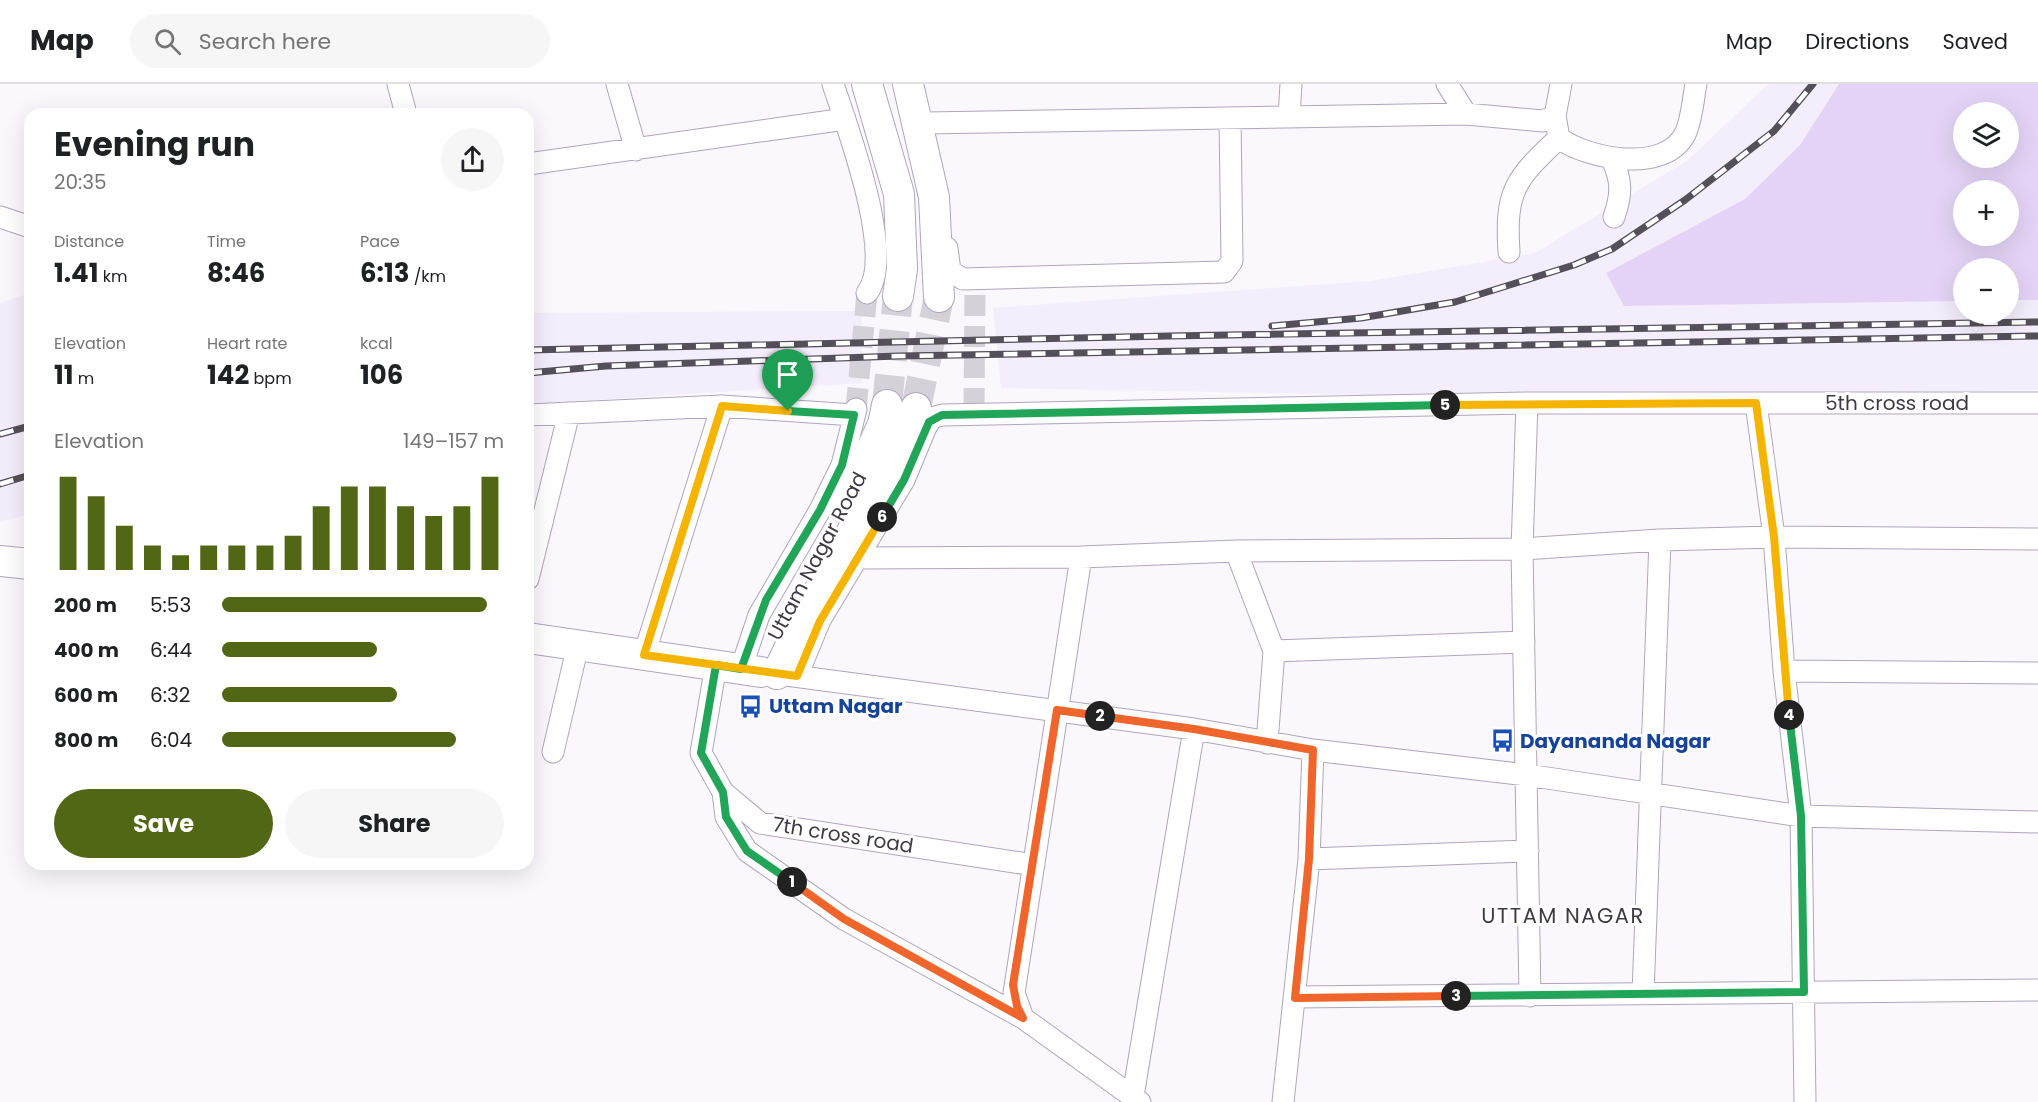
<!DOCTYPE html>
<meta charset="utf-8">
<style>
:root{--surface:#fff;--page:#f6f6f6;--text:#202124;--muted:#757577;--line:#e0e0e0;--accent:#516716}
body{margin:0;font-family:Poppins,sans-serif;background:var(--page);color:var(--text);height:100vh;display:flex;flex-direction:column;font-size:22px;white-space:nowrap}
*{box-sizing:border-box;margin:0}
p{font-size:20px;color:var(--muted)}
.icon{flex:none;width:33px;height:33px;fill:none;stroke:currentColor;stroke-width:2;stroke-linecap:round;stroke-linejoin:round}
.map{position:relative;flex:1;overflow:hidden}
.drawer{position:absolute;left:24px;top:24px;width:510px;height:762px;display:flex;flex-direction:column;background:var(--surface);border-radius:18px;box-shadow:0 6px 24px #0002}
.drawer>*{flex:none}
.buttons{position:absolute;left:1953px;top:18px;display:grid;gap:12px}
.buttons a{display:grid;place-items:center;width:66px;height:66px;border-radius:50%;background:var(--surface);box-shadow:0 6px 24px #0002;font-size:30px}
.pin{position:absolute;display:grid;place-items:center;width:51px;height:51px;color:#fff;margin:-62px -26px;border-radius:50% 50% 50% 0;rotate:-45deg;box-shadow:0 0 6px #0007}
.pin .icon{rotate:45deg}
.km{position:absolute;width:30px;height:30px;margin:-15px;border-radius:50%;background:#222;color:#fff;font-size:16px;line-height:30px;text-align:center}
.round{display:grid;place-items:center;flex:none;width:63px;height:63px;border-radius:32px;background:var(--page)}
.summary{display:flex;align-items:center;justify-content:space-between;height:102px;padding:0 30px}
h1{font-size:33px;font-weight:700;line-height:45px}
.stats{display:grid;grid-template-columns:repeat(3,1fr);gap:9px;height:102px;padding:6px 30px}
.stats div{display:grid;align-content:center}
.stats b{font-size:26px;font-weight:700}
.stats small{font-size:16px;font-weight:400}
.stats p{font-size:16px}
.chart{height:168px;padding:12px 30px}
.chart p{display:flex;justify-content:space-between}
.chart svg{width:100%;height:108px;margin-top:6px;stroke:var(--accent);stroke-width:6}
.primary-button{display:flex;gap:12px;margin-top:auto;padding:12px 30px}
.primary-button a{flex:1;height:69px;border-radius:36px;background:var(--accent);color:#fff;font-size:24px;font-weight:700;line-height:69px;text-align:center}
.primary-button a+a{background:var(--page);color:var(--text)}
ul{padding:0 30px;list-style:none;font-size:20px}
li{display:grid;grid-template-columns:96px 72px 1fr;align-items:center;height:45px}
li i{height:15px;border-radius:8px;background:var(--accent)}
header{display:flex;align-items:center;gap:36px;box-sizing:border-box;height:84px;padding:0 30px;background:var(--surface);border-bottom:2px solid var(--line)}
header strong{font-size:28px}
nav{display:flex;gap:33px;margin-inline-start:auto;font-size:21px}
.search{width:420px;height:54px;background:var(--page);display:flex;align-items:center;gap:15px;box-sizing:border-box;padding:0 21px;border-radius:33px;color:var(--muted);font-size:22px}
.map>svg:first-child{display:block}
</style>
<header>
<strong>Map</strong>
<div class="search"><svg class="icon" aria-label="search" viewBox="0 0 24 24"><circle cx="10" cy="10" r="6"/><path d="M15 15l6 6"/></svg>Search here</div>
<nav><a>Map</a><a>Directions</a><a>Saved</a></nav>
</header>
<div class="map">
<svg width="2038" height="1018" viewBox="0 0 2038 1018">
<rect width="100%" height="100%" fill="#faf7fd"/>
<!-- built -->
<path fill="#f4edfb" d="M 1768,0 L 1839,0 L 1800,61 L 1745,115 L 1606,189 L 1624,222 L 1963,217 L 1964,230 L 2008,230 L 2009,216 L 2038,216 L 2038,306 L 1491,313 L 1001,304 L 993,224 L 1371,197 L 1535,169 L 1688,76 Z
M 30,209 L 30,430 L 0,438 L 0,219 Z
M 862,227 L 862,299 L 528,320 L 528,229 Z"/>
<!-- green -->
<path fill="#e4d3f6" fill-rule="evenodd" d="M 1839,0 L 2038,0 L 2038,216 L 2009,216 L 2008,184 L 1964,184 L 1963,217 L 1624,222 L 1606,189 L 1745,115 L 1800,61 ZM 1964,28 L 2008,28 L 2008,74 L 1964,74 ZM 1964,106 L 2008,106 L 2008,152 L 1964,152 Z"/>
<g fill="none" stroke-linecap="round" stroke-linejoin="round">
<!-- street-tunnel -->
<path stroke="#d4d1d8" stroke-width="21" stroke-dasharray="21 10" stroke-linecap="butt" d="M 856,325 L 867,209
M 974,325 L 975,207"/>
<!-- secondary-tunnel -->
<path stroke="#d4d1d8" stroke-width="30" stroke-dasharray="30 15" stroke-linecap="butt" d="M 887,321 L 898,212
M 916,324 L 939,213"/>
<defs>
<path id="street" d="M 398,0 L 406,30
M 617,0 L 636,66
M 833,0 C 847,43 896,172 867,209
M 1447,0 L 1466,30
M 1561,0 L 1555,32 L 1559,54 C 1587,75 1665,90 1685,50 C 1692,36 1693,15 1696,0
M 1289,33 L 1291,0
M 926,39 L 1466,30 L 1543,37 L 1555,32
M 1612,75 C 1622,97 1622,110 1614,133
M 528,80 L 845,35
M 0,133 L 30,143
M 947,164 L 950,187 L 963,195 L 1224,188 L 1232,177 L 1230,34
M 1509,168 C 1505,107 1515,95 1559,54
M 1527,319 L 1522,465 L 1530,912
M 1756,319 L 1774,453 L 1784,587 L 1801,732 L 1805,1018
M 528,331 L 722,322 L 854,331
M 1236,467 L 1274,567 L 1267,659
M 1081,473 L 1014,909 L 1023,934 L 1140,1018
M 857,474 L 1081,473 L 1236,467 L 1522,465 L 1660,456 L 1774,453 L 2038,455
M 528,495 L 569,329
M 1274,567 L 1524,558
M 644,571 L 722,322
M 716,581 L 701,669 L 723,708 L 760,739 L 1034,781
M 741,585 L 759,531 L 820,426 L 842,381 L 856,325
M 1784,587 L 2038,589
M 786,591 L 1194,645 L 1313,666 L 1527,691 L 1801,732 L 2038,738
M 797,592 L 820,536 L 904,396 L 926,343 L 932,334 L 942,331 L 1527,319 L 2038,319
M 553,668 L 578,561
M 723,708 L 726,733 L 747,767 L 844,835 L 1023,934
M 1309,775 L 1528,767
M 1643,910 L 1660,456
M 1295,913 L 2038,906
M 1133,1012 L 1194,645
M 1283,1018 L 1309,775 L 1313,666"/>
<path id="secondary" d="M 867,0 L 899,110 L 902,185 L 898,212
M 908,0 L 934,113 L 939,213
M 845,424 L 883,340 L 887,321
M 0,477 L 30,480
M 528,554 L 761,588
M 777,590 L 805,532 L 914,337 L 916,324"/>
</defs>
<!-- street casing -->
<use href="#street" stroke="#b1a4bd" stroke-width="23"/>
<!-- secondary casing -->
<use href="#secondary" stroke="#b1a4bd" stroke-width="32"/>
<!-- street -->
<use href="#street" stroke="#fff" stroke-width="21"/>
<!-- secondary -->
<use href="#secondary" stroke="#fff" stroke-width="30"/>
<defs>
<path id="rail" d="M 1272,242 L 1361,234 L 1455,218 L 1574,181 L 1612,165 L 1685,116 L 1774,47 L 1813,0
M 528,266 L 1169,252 L 2038,238
M 528,289 L 606,282 L 899,272 L 2038,252
M 0,350 L 30,342
M 0,400 L 30,391"/>
</defs>
<!-- rail casing -->
<use href="#rail" stroke="#544f59" stroke-width="7"/>
<!-- rail -->
<use href="#rail" stroke="#fff" stroke-width="4.5" stroke-dasharray="14" stroke-linecap="butt"/>
</g>
<g fill="none" stroke-linecap="round" stroke-linejoin="round">
<defs>
<path id="split-1" d="M 788,327 L 854,331 L 842,381 L 820,426 L 766,516 L 741,585 L 716,581 L 701,669 L 723,708 L 726,733 L 747,767 L 792,798"/>
<path id="split-2" d="M 792,798 L 844,835 L 1023,934 L 1017,922 L 1013,901 L 1057,626 L 1100,632"/>
<path id="split-3" d="M 1100,632 L 1194,645 L 1313,666 L 1309,775 L 1295,914 L 1456,912"/>
<path id="split-4" d="M 1456,912 L 1804,908 L 1801,732 L 1789,631"/>
<path id="split-5" d="M 1445,321 L 1756,319 L 1774,453 L 1789,631"/>
<path id="split-6" d="M 882,433 L 904,396 L 929,338 L 942,331 L 1445,321"/>
<path id="split-7" d="M 788,327 L 722,322 L 644,571 L 797,592 L 820,537 L 882,433"/>
</defs>
<!-- split-1 casing -->
<use href="#split-1" stroke="#fff" stroke-width="12"/>
<!-- split-2 casing -->
<use href="#split-2" stroke="#fff" stroke-width="12"/>
<!-- split-3 casing -->
<use href="#split-3" stroke="#fff" stroke-width="12"/>
<!-- split-4 casing -->
<use href="#split-4" stroke="#fff" stroke-width="12"/>
<!-- split-5 casing -->
<use href="#split-5" stroke="#fff" stroke-width="12"/>
<!-- split-6 casing -->
<use href="#split-6" stroke="#fff" stroke-width="12"/>
<!-- split-7 casing -->
<use href="#split-7" stroke="#fff" stroke-width="12"/>
<!-- split-1 -->
<use href="#split-1" stroke="#22a559" stroke-width="8"/>
<!-- split-2 -->
<use href="#split-2" stroke="#f0652b" stroke-width="8"/>
<!-- split-3 -->
<use href="#split-3" stroke="#f0652b" stroke-width="8"/>
<!-- split-4 -->
<use href="#split-4" stroke="#22a559" stroke-width="8"/>
<!-- split-5 -->
<use href="#split-5" stroke="#f5b400" stroke-width="8"/>
<!-- split-6 -->
<use href="#split-6" stroke="#22a559" stroke-width="8"/>
<!-- split-7 -->
<use href="#split-7" stroke="#f5b400" stroke-width="8"/>
</g>
<!-- icons -->
<defs>
<symbol id="bus-bare" viewBox="-9 -9 18 18"><path d="M-5-6H5V4H4V6H2V4H-2V6H-4V4H-5ZM-3.5-4V0h7V-4ZM-3.5 1.2v1.5H-2V1.2ZM2 1.2v1.5H3.5V1.2Z" fill="#1a4fb4" stroke="#fff" stroke-width="2.5" paint-order="stroke"/></symbol>
</defs>
<g fill-rule="evenodd">
<use href="#bus-bare" x="734" y="606" width="33" height="33"/>
<use href="#bus-bare" x="1486" y="640" width="33" height="33"/>
</g>
<g text-anchor="middle" dominant-baseline="central" stroke-width="6" stroke-linejoin="round" paint-order="stroke">
<!-- street labels -->
<g font-size="20" fill="#3e3943" stroke="#fff">
<text x="1897" y="319">5th cross road</text>
<text transform="translate(817 472) rotate(-62)">Uttam Nagar Road</text>
<text transform="translate(843 751) rotate(9)">7th cross road</text>
</g>
<!-- transit labels -->
<g font-size="20" font-weight="bold" fill="#164399" stroke="#fff" text-anchor="start">
<text x="769" y="622">Uttam Nagar</text>
<text x="1520" y="657">Dayananda Nagar</text>
</g>
<!-- neighbourhood labels -->
<g font-size="21" letter-spacing="1.5" fill="#3e3943" stroke="#fff">
<text x="1563" y="831">UTTAM NAGAR</text>
</g>
</g>
</svg>
<div class="buttons">
<a><svg class="icon" aria-label="layers" viewBox="0 0 24 24"><path d="M12 4l9 5-9 5-9-5zM3 14l9 5 9-5"/></svg></a>
<a>+</a>
<a>−</a>
</div>
<div class="pin" style="left:788px;top:327px;background:#1e9e55"><svg class="icon" aria-label="arrive" viewBox="0 0 24 24"><path d="M6 21V4h12l-3 4 3 4H6"/></svg></div>
<b class="km" style="left:792px;top:798px">1</b>
<b class="km" style="left:1100px;top:632px">2</b>
<b class="km" style="left:1456px;top:912px">3</b>
<b class="km" style="left:1789px;top:631px">4</b>
<b class="km" style="left:1445px;top:321px">5</b>
<b class="km" style="left:882px;top:433px">6</b>
<section class="drawer">
<div class="summary"><div><h1>Evening run</h1><p>20:35</p></div><a class="round"><svg class="icon" aria-label="share" viewBox="0 0 24 24"><path d="M12 15V3M7 8l5-5 5 5M5 13v7h14v-7"/></svg></a></div>
<div class="stats">
<div><p>Distance</p><b>1.41<small> km</small></b></div>
<div><p>Time</p><b>8:46</b></div>
<div><p>Pace</p><b>6:13<small> /km</small></b></div>
</div>
<div class="stats">
<div><p>Elevation</p><b>11<small> m</small></b></div>
<div><p>Heart rate</p><b>142<small> bpm</small></b></div>
<div><p>kcal</p><b>106</b></div>
</div>
<div class="chart"><p><span>Elevation</span>149–157 m</p>
<svg viewBox="0 0 160 44" preserveAspectRatio="none"><path d="M5 44V6M15 44V14M25 44V26M35 44V34M45 44V38M55 44V34M65 44V34M75 44V34M85 44V30M95 44V18M105 44V10M115 44V10M125 44V18M135 44V22M145 44V18M155 44V6"/></svg>
</div>
<ul>
<li><b>200 m</b>5:53<i style="width:94%"></i></li>
<li><b>400 m</b>6:44<i style="width:55%"></i></li>
<li><b>600 m</b>6:32<i style="width:62%"></i></li>
<li><b>800 m</b>6:04<i style="width:83%"></i></li>
</ul>
<div class="primary-button"><a>Save</a><a>Share</a></div>
</section>
</div>
